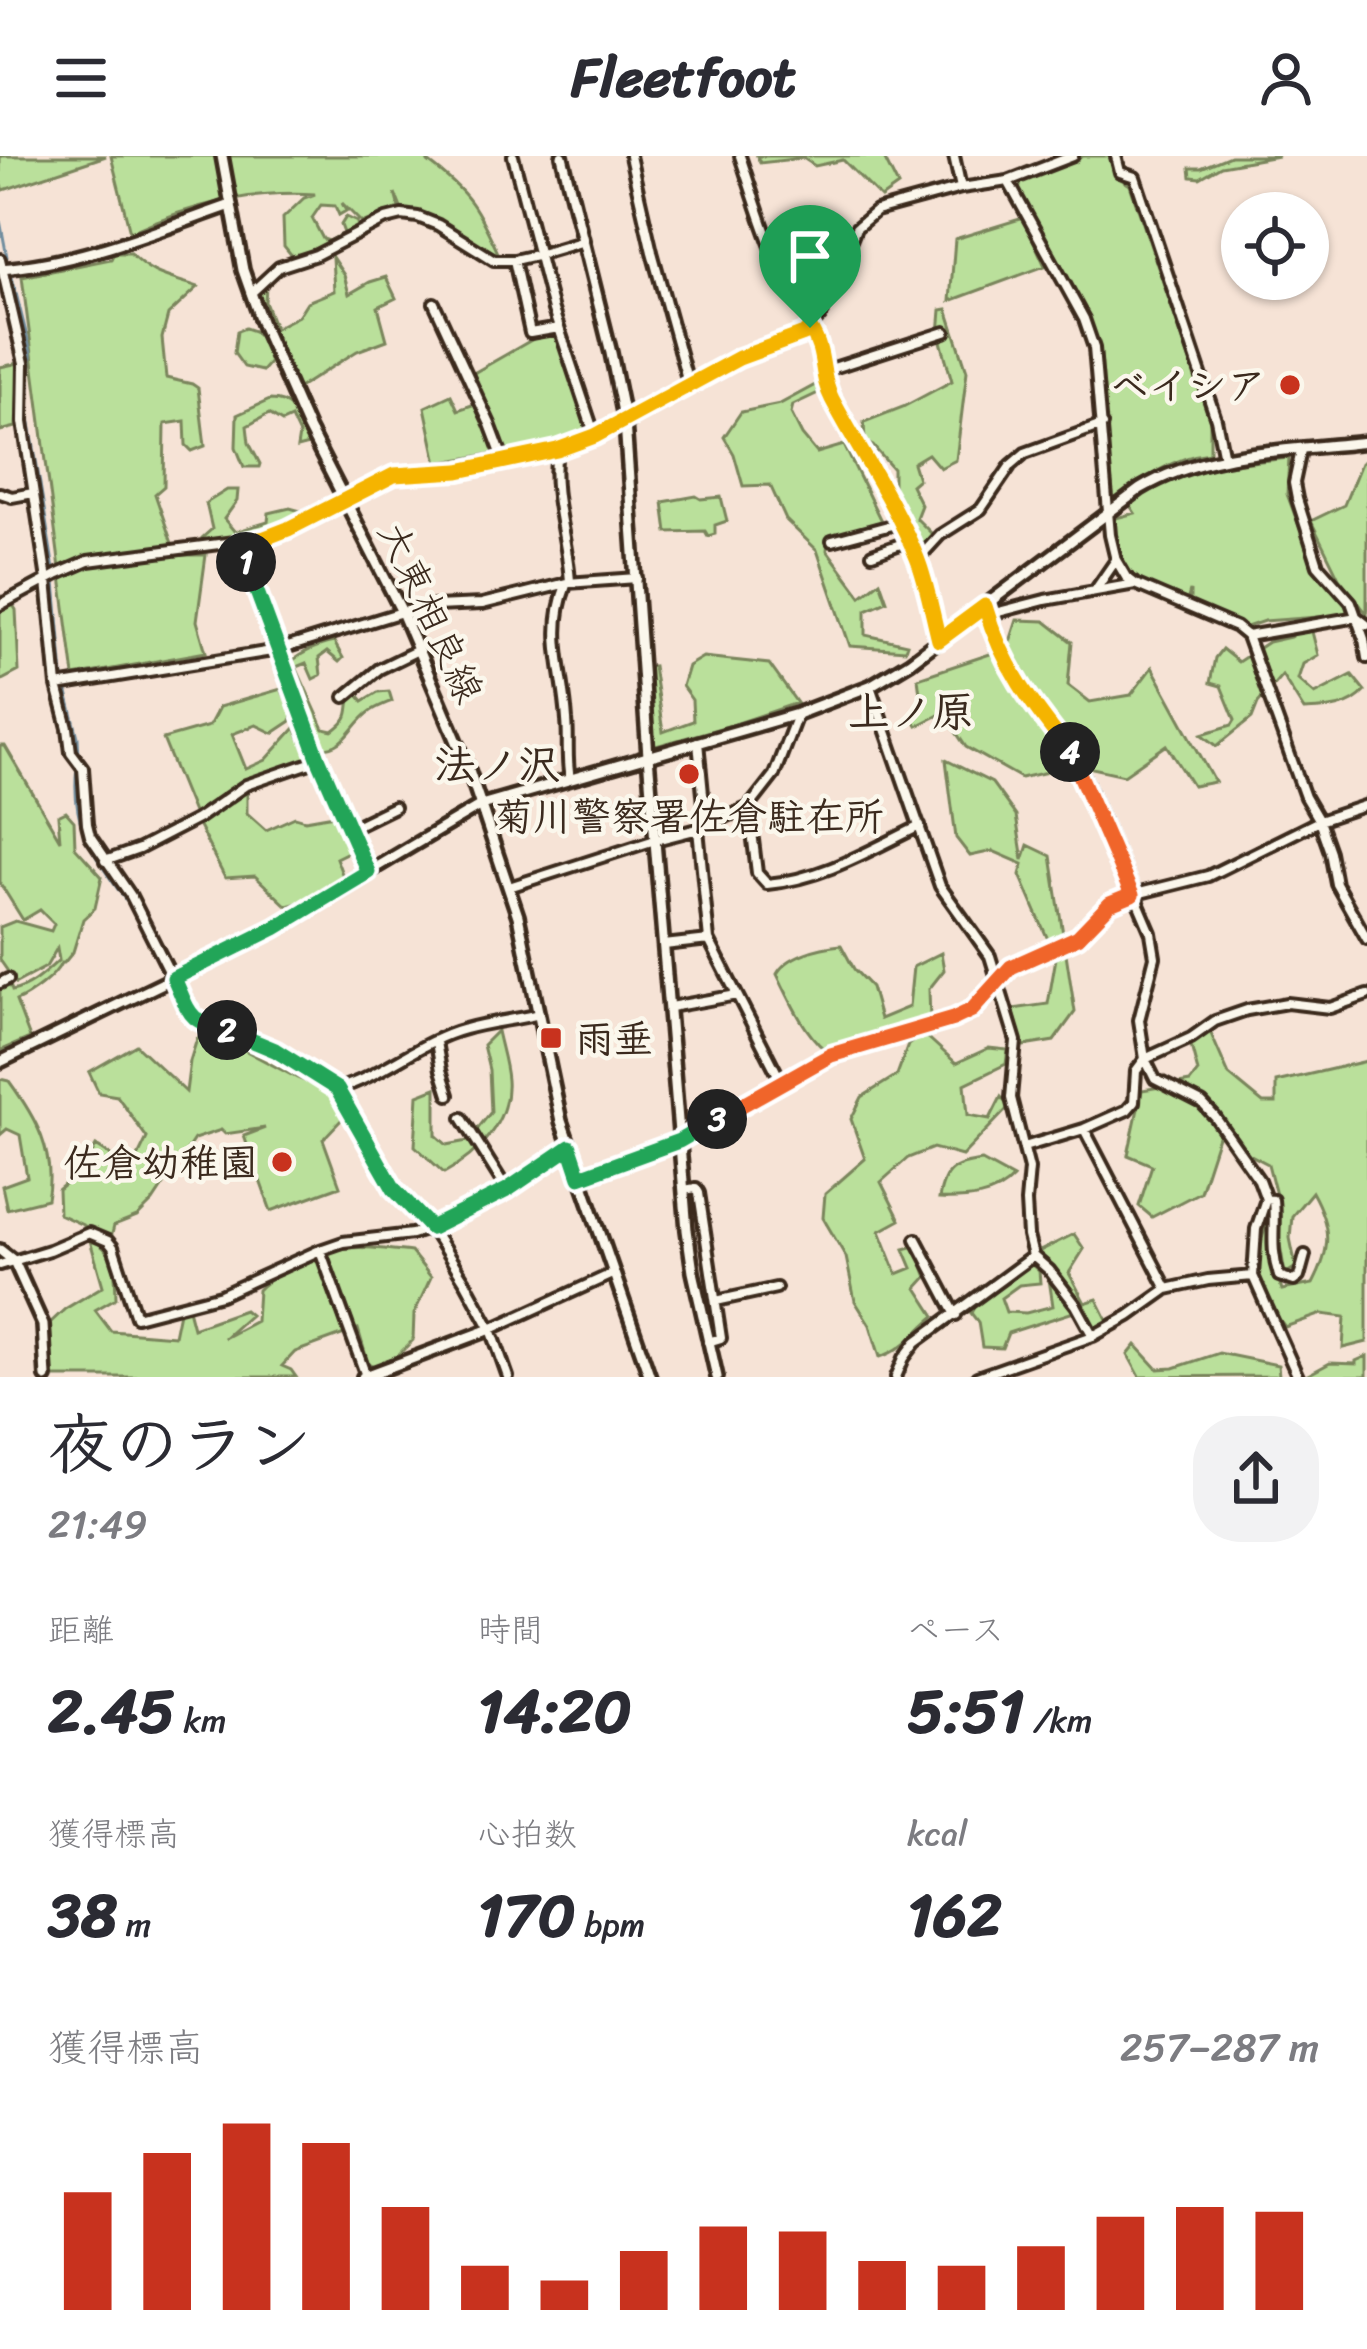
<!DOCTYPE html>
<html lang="ja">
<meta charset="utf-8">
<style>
:root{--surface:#fff;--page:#f2f2f3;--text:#2b2b33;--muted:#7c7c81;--accent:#c8321e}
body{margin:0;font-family:Sriracha,"Klee One",sans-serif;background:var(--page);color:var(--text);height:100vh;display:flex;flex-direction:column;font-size:45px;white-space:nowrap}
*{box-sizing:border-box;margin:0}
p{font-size:39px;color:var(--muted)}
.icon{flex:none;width:66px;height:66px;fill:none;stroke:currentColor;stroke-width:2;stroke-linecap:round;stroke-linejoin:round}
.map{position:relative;height:1221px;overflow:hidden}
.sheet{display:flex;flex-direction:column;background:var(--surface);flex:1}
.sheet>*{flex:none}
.buttons{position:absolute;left:1221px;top:36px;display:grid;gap:24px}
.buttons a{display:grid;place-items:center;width:108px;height:108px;border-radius:50%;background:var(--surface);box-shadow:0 3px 9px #0004;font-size:60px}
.pin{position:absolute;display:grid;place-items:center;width:102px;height:102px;color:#fff;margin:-123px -51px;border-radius:50% 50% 50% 0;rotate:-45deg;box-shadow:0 0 12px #0007}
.pin .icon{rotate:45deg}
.km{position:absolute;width:60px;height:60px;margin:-30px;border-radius:50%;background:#222;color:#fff;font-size:33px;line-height:60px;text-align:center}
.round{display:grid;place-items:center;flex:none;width:126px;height:126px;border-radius:48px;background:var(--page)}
.headline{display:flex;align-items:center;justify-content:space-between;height:204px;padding:0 48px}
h1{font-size:66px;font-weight:800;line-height:90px}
.stats{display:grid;grid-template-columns:repeat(3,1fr);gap:18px;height:204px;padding:12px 48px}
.stats div{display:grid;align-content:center}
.stats b{font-size:60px;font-weight:800}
.stats small{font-size:33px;font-weight:400}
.stats p{font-size:33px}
.chart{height:336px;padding:24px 48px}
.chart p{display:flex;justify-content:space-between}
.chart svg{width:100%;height:216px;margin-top:12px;stroke:var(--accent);stroke-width:6}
header{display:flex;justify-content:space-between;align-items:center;height:156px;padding:0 48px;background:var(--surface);font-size:54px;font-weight:800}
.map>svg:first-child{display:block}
</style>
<header><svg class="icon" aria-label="menu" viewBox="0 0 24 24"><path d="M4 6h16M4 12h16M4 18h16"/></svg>Fleetfoot<svg class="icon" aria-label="person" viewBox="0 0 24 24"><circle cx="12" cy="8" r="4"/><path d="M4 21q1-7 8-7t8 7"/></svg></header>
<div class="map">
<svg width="1367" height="1221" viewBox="0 0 1367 1221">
<rect width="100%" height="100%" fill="#f6e3d6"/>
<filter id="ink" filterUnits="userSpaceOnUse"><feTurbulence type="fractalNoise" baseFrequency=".00833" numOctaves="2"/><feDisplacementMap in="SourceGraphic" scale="24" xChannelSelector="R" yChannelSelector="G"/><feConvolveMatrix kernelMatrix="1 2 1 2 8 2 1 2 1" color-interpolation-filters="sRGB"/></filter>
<g filter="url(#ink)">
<!-- green -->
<path fill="#bae09b" stroke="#7a855c" stroke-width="3" d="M 0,0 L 106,0 L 4,34 L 0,25 Z
M 111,0 L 427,0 L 428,6 C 470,37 478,53 499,99 L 426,59 L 401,52 L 395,37 L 399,52 L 362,67 L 342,47 L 346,55 L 339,59 L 335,50 L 321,49 L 312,62 L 323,83 L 329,85 L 344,77 L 341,69 L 346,61 L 357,66 L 358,74 L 320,93 L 293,101 L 284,90 L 283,62 L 304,42 L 315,38 C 249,34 190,49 130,76 Z
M 757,0 L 883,0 L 898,30 L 881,42 L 843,4 L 815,10 L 803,2 L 760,7 Z
M 1083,0 L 1109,0 L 1116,20 L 1130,29 L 1210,264 L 1210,297 C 1171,301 1144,323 1114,347 L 1097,189 L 1019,35 L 1021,25 Z
M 1230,0 L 1278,0 L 1221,10 L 1200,22 L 1191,21 L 1190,12 L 1201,12 Z
M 1023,62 L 1045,110 L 950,145 L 955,83 Z
M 114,97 L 130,97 C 154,121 167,120 198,131 L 168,159 L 162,182 L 166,222 L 192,228 L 198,232 L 205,290 L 192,295 L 186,289 L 185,265 L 165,268 L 164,330 L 155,338 L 176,399 L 206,399 L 197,465 L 206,496 L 74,520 L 22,121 L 111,103 Z
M 332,101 L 344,119 L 349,138 L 370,126 L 386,121 L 396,142 L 378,151 L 387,184 L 357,195 L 294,235 L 274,185 L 277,182 L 271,179 L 256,139 L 266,129 L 265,146 L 275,172 L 298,160 L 307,146 L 334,135 Z
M 947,153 L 967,215 L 956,304 L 940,312 L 928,298 L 913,307 L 918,323 L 911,329 L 921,349 L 916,362 L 933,379 L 917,395 L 893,352 L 893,313 L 873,290 L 865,286 L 864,266 L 903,251 L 952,225 L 939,178 L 941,154 Z
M 245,172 L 254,175 L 262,183 L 270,206 L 262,215 L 244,211 L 234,197 L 237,175 Z
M 555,177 L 588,277 L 558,290 L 506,302 L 472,218 L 535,182 Z
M 19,207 L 16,271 L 0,275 L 0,211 Z
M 819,227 L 818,237 L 793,249 L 791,257 L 802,279 L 817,297 L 844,289 L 881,365 L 828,384 L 827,394 L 861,440 L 880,425 L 887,445 L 866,454 L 866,479 L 907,488 L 905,494 L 850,490 L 817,394 L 786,364 L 770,329 L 743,330 L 734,298 L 724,281 L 741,256 L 780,248 Z
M 451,239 L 458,254 L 475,248 L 496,297 L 437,307 L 425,251 Z
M 270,244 C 297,244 300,267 312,288 L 297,292 L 299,279 L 291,262 L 282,266 L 269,258 L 247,270 L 249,287 L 260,308 L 259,311 L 244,311 L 236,291 L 237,259 Z
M 1289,302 L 1287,338 L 1314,410 L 1348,452 L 1346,459 L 1264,465 L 1244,472 L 1190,448 L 1190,435 L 1187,446 L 1136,425 L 1118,403 L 1112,363 L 1135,357 L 1129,348 C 1177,309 1229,309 1289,302 Z
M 1367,304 L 1367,458 L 1339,422 L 1311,365 L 1344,349 L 1361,307 Z
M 227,334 L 238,334 L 237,345 L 224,363 L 235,376 L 268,366 L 269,357 L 290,352 L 304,356 L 304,361 L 266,378 L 203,387 L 202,382 L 212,373 L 206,347 Z
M 696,340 L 701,343 L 721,341 L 727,365 L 715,369 L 715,378 L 708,380 L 705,375 L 667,376 L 663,346 Z
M 13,449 L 16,454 L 19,515 L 0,525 L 0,456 Z
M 1017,464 L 1045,465 L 1072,486 L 1068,529 L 1090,546 L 1131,539 L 1152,511 L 1215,626 L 1193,630 L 1167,589 L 1124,619 L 1079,609 L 1021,622 L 966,591 L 943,557 L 917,570 L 913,562 L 922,553 L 918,522 L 1008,492 Z
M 1310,468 L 1318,499 L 1303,508 L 1298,523 L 1315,538 L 1352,519 L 1365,535 C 1349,553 1327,553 1304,554 L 1282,519 L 1258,547 L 1252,562 L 1217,590 L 1202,578 L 1232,569 L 1235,564 L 1221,530 L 1210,527 L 1215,502 L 1222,493 L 1238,506 L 1268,486 L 1290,481 Z
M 334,486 L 343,502 L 339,506 L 327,496 L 319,502 L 321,519 L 313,523 L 306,507 L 296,511 L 324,573 L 333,575 C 357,558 343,553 354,534 L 363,545 L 378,536 L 389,535 L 392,545 C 385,548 377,551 371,555 C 351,569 347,593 320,592 L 311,583 L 285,513 C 294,499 318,489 334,486 Z
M 703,501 L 769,508 L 797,547 L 735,568 L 649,592 L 644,511 L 653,510 L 663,576 L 693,565 L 692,544 L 682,530 L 688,510 Z
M 281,533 L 293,556 L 291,565 L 273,577 L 256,569 L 232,578 L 246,613 L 266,604 L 295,572 L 311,604 L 247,624 L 247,657 L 266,674 L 295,661 L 305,664 L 334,659 L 352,694 L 336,702 L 344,723 L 302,746 L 287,750 L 255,720 L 225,722 L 198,669 L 163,583 L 209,570 L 219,551 Z
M 0,590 L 5,590 L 60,684 L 58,660 L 66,656 L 74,665 L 75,691 L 102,721 L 95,752 L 83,763 L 73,796 L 64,807 L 61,807 C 55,821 30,839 16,845 L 30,882 L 0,895 L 0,828 L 8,823 L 12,835 C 32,830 44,817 59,804 L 57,792 L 46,811 L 16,827 L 0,804 L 0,771 L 15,765 L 51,775 L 54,768 L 40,754 L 23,764 L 0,727 Z
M 946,604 L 992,627 L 1016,660 L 1023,704 L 1028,689 L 1051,700 L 1075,856 L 1054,885 L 1023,890 L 1013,853 L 1048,848 L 1056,802 L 1020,719 L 1023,708 L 993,695 L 970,700 L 956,682 Z
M 841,789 L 854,813 L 871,831 L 880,863 L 909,851 L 913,811 L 941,797 L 944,814 L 929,833 L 930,865 L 825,894 C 803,875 790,844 777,818 C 787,799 820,791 841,789 Z
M 1208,871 L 1229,919 L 1263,947 L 1276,947 L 1276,926 L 1367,905 L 1367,1186 L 1343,1192 L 1345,1161 L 1322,1158 L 1285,1171 C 1260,1138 1250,1109 1267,1068 L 1272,1104 L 1282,1134 L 1313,1128 C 1331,1093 1332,1072 1312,1036 L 1292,1060 L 1290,1082 L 1296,1111 L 1285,1118 L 1274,1053 L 1278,1047 L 1268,1008 L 1249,998 L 1223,965 L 1200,1036 L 1152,1061 L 1139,1050 L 1152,1009 L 1128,999 L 1142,934 L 1190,926 L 1198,916 L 1190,886 Z
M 497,875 C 500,890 506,908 507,924 C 510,965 478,999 444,1017 L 415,990 L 418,939 L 436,932 L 436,979 L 447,989 L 468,985 L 491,956 L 489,914 L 483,889 Z
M 923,877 L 956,907 L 989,892 L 1008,894 L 1006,908 L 965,928 L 968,959 L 990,963 L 1001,941 L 1009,951 L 962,1000 L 933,992 L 908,1002 L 881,1026 L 900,1064 L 880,1075 L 897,1118 L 912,1112 L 904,1093 L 915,1090 L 927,1121 L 917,1132 L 935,1160 C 915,1176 905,1193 880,1201 L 870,1169 L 855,1145 L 846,1101 L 823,1062 L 825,1038 L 865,1003 L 851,963 L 862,941 L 897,919 L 908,889 Z
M 220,881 L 297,922 L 331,935 L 343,962 L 323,983 L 340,1030 L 271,1055 L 244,980 L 265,972 L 225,978 L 221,974 L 194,983 L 153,1045 L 137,1061 L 114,1070 L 111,1082 L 59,1058 L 58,1034 L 84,1012 L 96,990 L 132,1013 L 147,982 L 117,940 L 99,937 L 89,916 L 136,889 L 186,936 L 190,905 L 197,883 Z
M 0,923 L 9,925 C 36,962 56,997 47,1043 L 7,1053 L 2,1030 L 27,1021 L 20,979 L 7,973 L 0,979 Z
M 982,1005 L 1013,1022 C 995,1042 966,1044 939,1043 C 944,1013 953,1009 982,1005 Z
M 1074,1078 L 1084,1093 L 1069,1117 L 1085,1147 L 1097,1143 L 1108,1165 L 1094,1175 L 1079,1147 L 1038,1096 Z
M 89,1081 C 117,1097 115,1112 116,1142 L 95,1154 L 111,1175 L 174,1180 L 180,1151 L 188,1153 L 193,1172 L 244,1154 L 250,1159 L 224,1182 L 256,1165 L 258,1134 C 267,1124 277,1119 289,1112 C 338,1086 358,1090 411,1096 L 431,1121 L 414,1158 L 413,1184 L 396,1201 L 374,1210 L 368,1207 L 358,1173 L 295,1196 L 282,1210 L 291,1214 L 296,1221 L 53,1221 L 50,1167 L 65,1153 L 103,1130 Z
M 1031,1108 L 1039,1115 L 1040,1127 L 1019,1129 L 1001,1142 L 1006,1156 L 1026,1157 L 1053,1150 L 1049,1123 L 1074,1156 L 1008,1177 L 1002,1192 L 982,1191 L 978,1166 L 971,1157 L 979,1141 Z
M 1136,1189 L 1158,1213 L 1174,1212 L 1219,1197 L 1278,1209 L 1279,1220 L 1140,1221 L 1128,1199 Z
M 1367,1200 L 1367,1221 L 1304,1221 L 1330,1207 L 1356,1208 L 1356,1205 Z"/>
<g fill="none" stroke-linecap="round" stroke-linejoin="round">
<!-- stream -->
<path stroke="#718e9f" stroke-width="3" d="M 0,64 L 7,101
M 12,121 L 31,197 L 29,261 L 54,414 L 63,520
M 66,533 L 78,581 L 79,601
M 77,610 C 70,672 93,697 126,745"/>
<defs>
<path id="minor" d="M 513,0 L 553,154 L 595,280
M 630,0 L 652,96 L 689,230
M 740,0 C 758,53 777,126 815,167
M 954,0 L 961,32
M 1116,0 L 1120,16 L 1135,21 L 1216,263 L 1224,302
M 1008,25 L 1084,163 L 1094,192 L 1110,379 L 1116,404 L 1096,433
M 0,103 L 24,207 L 23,266 L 47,424 L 57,530 L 68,572 L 71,596 L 83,612 L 87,668 L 90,680 L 131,740 L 192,861 L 201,869 L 230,875 L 275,894 L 337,933 L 394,1033 L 431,1072 L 466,1127 L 491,1173 L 508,1221
M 514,104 L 530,177 L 559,172
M 251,137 L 279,111 L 316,99 L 386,63 L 402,59 L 418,61 L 438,69 L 494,104 L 514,104 L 540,98 L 581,86
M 434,147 L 490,268 L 504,305
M 810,173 L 822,197 L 825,225 L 831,241 L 854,279 L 918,403 L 939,484
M 824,215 L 945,176
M 557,294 C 550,340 568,382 570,427
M 1301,294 L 1294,327 L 1297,343 L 1318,409 L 1351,446 L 1364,483 L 1367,502
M 0,337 L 12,341 L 33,337
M 832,385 L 899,367
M 239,388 L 319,604 L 368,716
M 872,398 L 909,385
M 918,403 L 940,379 L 981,353 L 1011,309 L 1025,297 L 1102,269
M 1116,404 L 1126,421 L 1134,427
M 566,429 C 547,478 564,514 567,564 C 569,584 566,604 570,623
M 0,449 L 58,418 L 88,405 L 265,382 L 394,319 L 459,315 L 557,294 L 595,280 L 739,202 L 804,178 L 822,158 L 856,72 L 876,55 L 961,32 L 1008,25 L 1073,0
M 985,450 L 1006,508 L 1025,540 L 1079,609 L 1151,777 L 1155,801 L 1139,864 L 1145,903 L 1155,923 L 1202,947 L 1215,961 L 1259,1024 L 1266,1043 L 1256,1073 L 1253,1120 L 1298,1221
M 987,459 L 1045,444 L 1135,428 L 1236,471 L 1247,480 L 1305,641 L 1319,665 L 1330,696 L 1336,728 L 1367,783
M 1247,480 L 1357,461 L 1367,469
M 57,530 L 278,494 L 402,456 L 435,450 L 482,448 L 567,427 L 637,422
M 870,530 L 940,730 L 990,800 L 1013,875 L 1016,885 L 1011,942 L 1029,1013 L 1026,1046 L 1028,1080 L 1033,1100 L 1049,1114 L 1076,1149 L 1093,1180
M 345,541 L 379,513 L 418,494
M 698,586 L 706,669
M 749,651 L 757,717 L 767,728 C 823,723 870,694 920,670
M 349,673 L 394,651
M 698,673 L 709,784 L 782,927
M 105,705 L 139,693 L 197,663 L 246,629 L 319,604
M 509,731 L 655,684 L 698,673 L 749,651 L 774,619 L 797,559
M 664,789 L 709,784
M 0,827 L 8,823
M 670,851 L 737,839
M 436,886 L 441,914 L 449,939
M 337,933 C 382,920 420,885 465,873 C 489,866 515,864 539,858
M 462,962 L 507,1034
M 1084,973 L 1167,1133
M 1024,991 L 1084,973 L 1127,954 L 1134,946 L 1136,915 L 1145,903 L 1191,882 L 1215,865 L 1247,854 L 1287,847 L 1330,852 L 1367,839
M 580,1021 L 679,985 L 831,899 L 953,863 L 972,854 L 1011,811 L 1078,781 L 1110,748 L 1132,739 L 1208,720 L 1319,665 L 1367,649
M 684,1034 L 696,1032 L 699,1037 L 721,1182 L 708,1186
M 1266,1043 L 1273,1044 C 1276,1071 1269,1090 1279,1120 L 1294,1125 L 1299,1121 L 1305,1099
M 916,1083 L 956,1159
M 320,1094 L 366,1220
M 0,1109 L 49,1094 L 89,1077 L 108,1085 L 113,1091 L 136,1161 L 221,1139 L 320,1094 L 343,1086 L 412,1078 L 431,1072 L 507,1034 L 570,991
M 716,1145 L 776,1132
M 491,1173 L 614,1117
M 896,1221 L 904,1202 L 916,1186 L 1033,1100
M 977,1221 L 1093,1180 L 1129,1160 L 1167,1133 L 1208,1124 L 1253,1120"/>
<path id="tertiary" d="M 562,0 L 611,197 L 625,266 L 648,600 L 687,1074 L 693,1116 L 717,1221
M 0,113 C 80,107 156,75 231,49
M 0,906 L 258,781 L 481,649
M 0,1094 L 14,1105 L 43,1169 L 46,1221
M 363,1221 L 491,1173"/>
<path id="secondary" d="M 222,0 L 243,114 L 262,168 L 308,272 L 402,456 L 469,614 L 518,760 L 561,965 L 650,1221
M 481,649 L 797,558 L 870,530 L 910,506 L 1140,333 C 1207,293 1290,295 1367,286"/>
</defs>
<!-- minor casing -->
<use href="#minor" stroke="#3b2a1e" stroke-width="16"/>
<!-- tertiary casing -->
<use href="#tertiary" stroke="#3b2a1e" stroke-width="18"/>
<!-- secondary casing -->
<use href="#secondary" stroke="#3b2a1e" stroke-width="18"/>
<!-- minor -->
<use href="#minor" stroke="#fbf7ec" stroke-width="8"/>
<!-- tertiary -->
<use href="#tertiary" stroke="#fbf7ec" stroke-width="9"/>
<!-- secondary -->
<use href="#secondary" stroke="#fbf7ec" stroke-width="9"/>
</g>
</g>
<g fill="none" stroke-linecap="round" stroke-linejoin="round" filter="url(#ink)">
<defs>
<path id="split-1" d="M 246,406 L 239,387 L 265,382 L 288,373 L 394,319 L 459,315 L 557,294 L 595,280 L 739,202 L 804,178 L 810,172"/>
<path id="split-2" d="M 227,874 C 187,866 190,857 174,822 L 275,772 L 368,716 L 319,604 L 246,406"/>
<path id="split-3" d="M 227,874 L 275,894 L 337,933 L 394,1033 L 431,1072 L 507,1034 L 570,991 L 580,1021 L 679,985 L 717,963"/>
<path id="split-4" d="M 717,963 L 831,899 L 953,863 L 972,854 L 1011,811 L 1078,781 L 1110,748 L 1132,739 L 1070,596"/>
<path id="split-5" d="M 810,172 C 827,199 819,218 832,243 C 860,296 895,347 917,402 C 927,427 932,457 939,484 L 985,450 C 1002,510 1032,548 1070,596"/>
</defs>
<!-- split-1 casing -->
<use href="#split-1" stroke="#fff" stroke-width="24"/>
<!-- split-2 casing -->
<use href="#split-2" stroke="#fff" stroke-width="24"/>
<!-- split-3 casing -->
<use href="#split-3" stroke="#fff" stroke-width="24"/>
<!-- split-4 casing -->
<use href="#split-4" stroke="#fff" stroke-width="24"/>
<!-- split-5 casing -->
<use href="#split-5" stroke="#fff" stroke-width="24"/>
<!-- split-1 -->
<use href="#split-1" stroke="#f5b400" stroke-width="15"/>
<!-- split-2 -->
<use href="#split-2" stroke="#22a559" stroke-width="15"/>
<!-- split-3 -->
<use href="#split-3" stroke="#22a559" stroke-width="15"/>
<!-- split-4 -->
<use href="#split-4" stroke="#f0652b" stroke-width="15"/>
<!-- split-5 -->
<use href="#split-5" stroke="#f5b400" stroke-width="15"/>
</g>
<!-- markers -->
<g fill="#c8321e" stroke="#fbf7ec" stroke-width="4.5">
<circle cx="1290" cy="229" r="12"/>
<circle cx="689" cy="618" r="12"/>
<rect x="539" y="870" width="24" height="24" rx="6"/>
<circle cx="282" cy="1006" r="12"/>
</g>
<g text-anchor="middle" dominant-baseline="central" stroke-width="9" stroke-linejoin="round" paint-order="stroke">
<!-- poi labels -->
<g font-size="39" font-weight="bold" fill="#3b2a1e" stroke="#fbf7ec" text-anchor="end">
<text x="1266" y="229">ベイシア</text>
<text x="689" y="660" text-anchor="middle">菊川警察署佐倉駐在所</text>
<text x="575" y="882" text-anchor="start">雨垂</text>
<text x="258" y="1006">佐倉幼稚園</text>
</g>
<!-- street labels -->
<g font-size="39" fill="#3b2a1e" stroke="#fbf7ec">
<text transform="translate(431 456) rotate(65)">大東相良線</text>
</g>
<!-- neighbourhood labels -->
<g font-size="42" font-weight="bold" fill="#3b2a1e" stroke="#fbf7ec">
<text x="911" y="556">上ノ原</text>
<text x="497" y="609">法ノ沢</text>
</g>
</g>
</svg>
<div class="buttons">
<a><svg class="icon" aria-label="locate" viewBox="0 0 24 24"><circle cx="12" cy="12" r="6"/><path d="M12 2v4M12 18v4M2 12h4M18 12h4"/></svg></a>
</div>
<div class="pin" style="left:810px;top:172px;background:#1e9e55"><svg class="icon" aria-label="arrive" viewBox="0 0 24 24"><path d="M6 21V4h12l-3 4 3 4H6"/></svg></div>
<b class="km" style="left:246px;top:406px">1</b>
<b class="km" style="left:227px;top:874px">2</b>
<b class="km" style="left:717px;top:963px">3</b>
<b class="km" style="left:1070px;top:596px">4</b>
</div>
<section class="sheet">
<div class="headline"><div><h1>夜のラン</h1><p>21:49</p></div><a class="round"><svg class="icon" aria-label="share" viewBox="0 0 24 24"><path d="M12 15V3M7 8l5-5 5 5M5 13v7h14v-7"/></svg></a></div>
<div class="stats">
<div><p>距離</p><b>2.45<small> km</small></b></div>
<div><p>時間</p><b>14:20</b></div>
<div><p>ペース</p><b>5:51<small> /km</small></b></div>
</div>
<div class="stats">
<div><p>獲得標高</p><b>38<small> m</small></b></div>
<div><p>心拍数</p><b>170<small> bpm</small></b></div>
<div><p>kcal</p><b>162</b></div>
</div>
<div class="chart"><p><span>獲得標高</span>257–287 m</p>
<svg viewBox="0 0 160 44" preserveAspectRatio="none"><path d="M5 44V20M15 44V12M25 44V6M35 44V10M45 44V23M55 44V35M65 44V38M75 44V32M85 44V27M95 44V28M105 44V34M115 44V35M125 44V31M135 44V25M145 44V23M155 44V24"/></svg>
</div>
</section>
